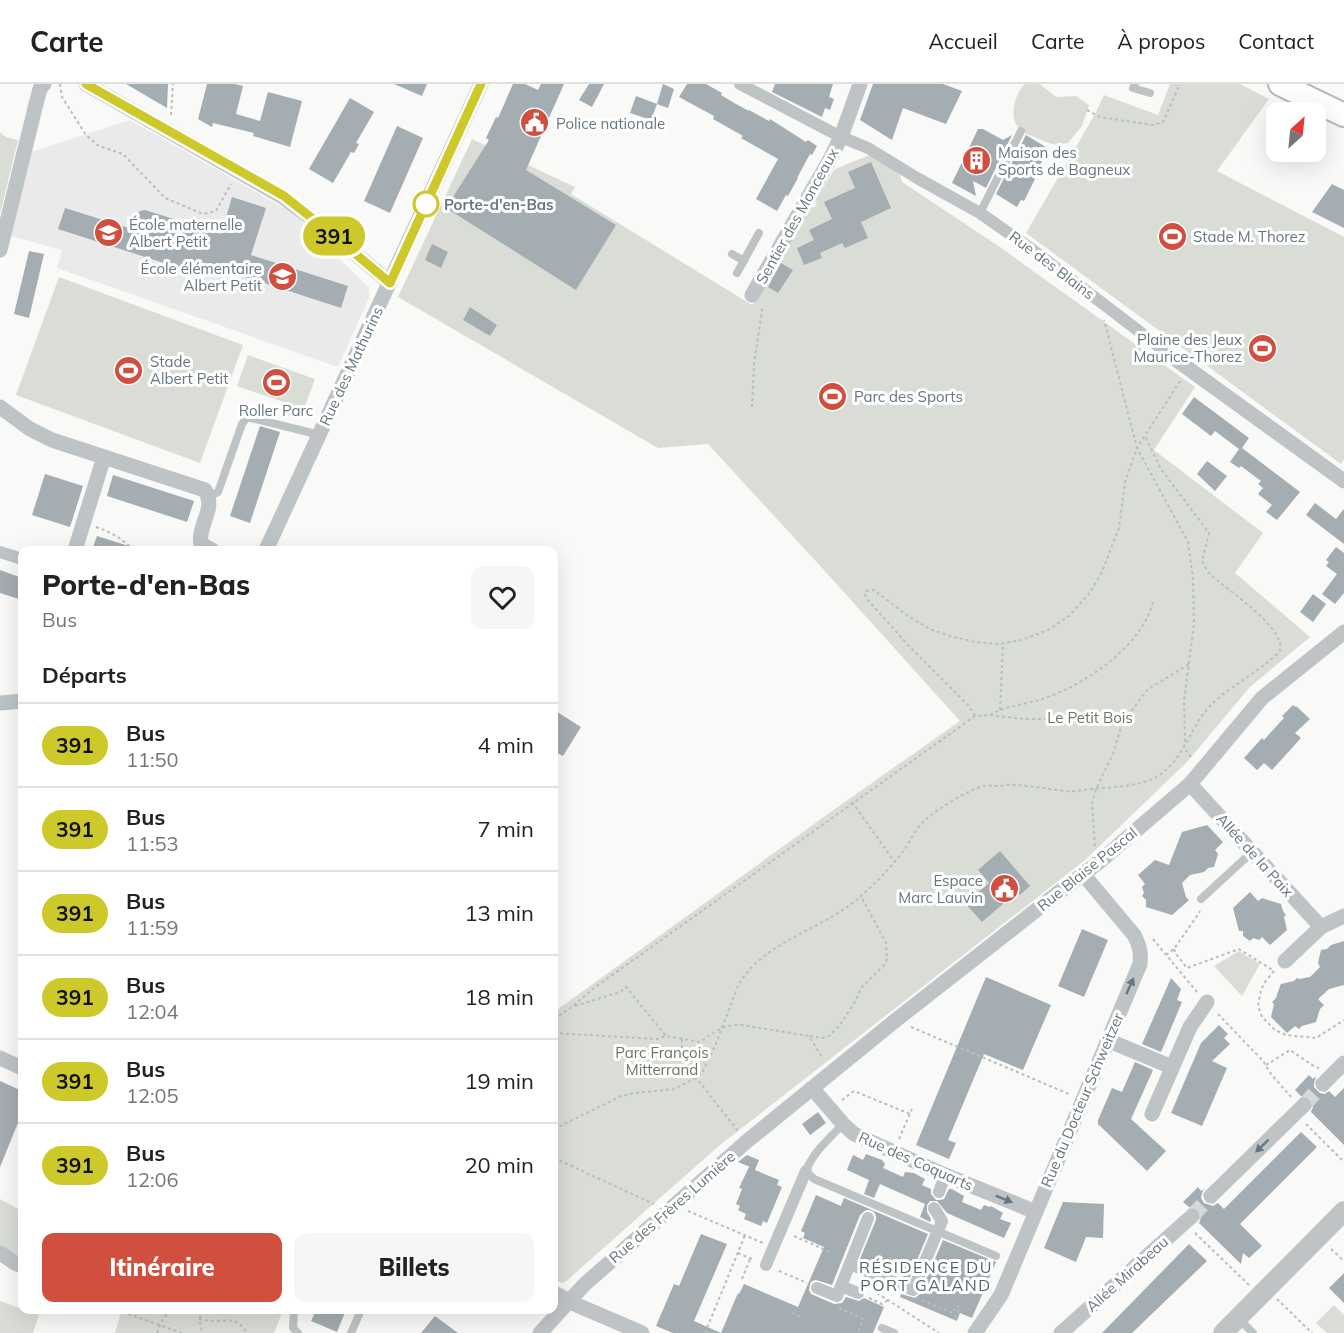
<!DOCTYPE html>
<html lang="fr">
<meta charset="utf-8">
<style>
body{margin:0;font-family:Mulish,sans-serif;background:#f6f6f6;color:#222;height:100vh;display:flex;flex-direction:column;font-size:22px;white-space:nowrap}
*{box-sizing:border-box;margin:0}
p{font-size:20px;color:#767676}
.icon{flex:none;width:33px;height:33px;fill:none;stroke:currentColor;stroke-width:2;stroke-linecap:round;stroke-linejoin:round}
.map{position:relative;flex:1;overflow:hidden}
.details{position:absolute;left:18px;top:462px;width:540px;height:768px;display:flex;flex-direction:column;background:#fff;border-radius:12px;box-shadow:0 6px 24px #0002}
.details>*{flex:none}
.badge{padding:0 12px;border-radius:20px;font-size:21px;line-height:39px}
.needle{width:39px;rotate:27deg}
.controls{position:absolute;left:1266px;top:18px;display:grid;gap:12px}
.controls a{display:grid;place-items:center;width:60px;height:60px;border-radius:12px;background:#fff;box-shadow:0 6px 24px #0002;font-size:30px}
.map>.badge{position:absolute;translate:-50% -50%;box-shadow:0 0 0 3px #fff}
h2{padding:0 24px;font-size:22px;line-height:54px}
.round{display:grid;place-items:center;flex:none;width:63px;height:63px;border-radius:12px;background:#f6f6f6}
.head{display:flex;align-items:center;justify-content:space-between;height:102px;padding:0 24px}
h1{font-size:28px;font-weight:800;line-height:45px}
.primary-button{display:flex;gap:12px;margin-top:auto;padding:12px 24px}
.primary-button a{flex:1;height:69px;border-radius:12px;background:#d14f3f;color:#fff;font-size:24px;font-weight:800;line-height:69px;text-align:center}
.primary-button a+a{background:#f6f6f6;color:#222}
ul{padding:0;list-style:none}
li{display:flex;align-items:center;gap:18px;height:84px;padding:0 24px;border-top:2px solid #e0e0e0}
li div{flex:1}
li b{display:block;font-size:22px}
li em{font-style:normal}
li .badge{min-width:66px;font-weight:700;text-align:center}
header{display:flex;align-items:center;gap:36px;box-sizing:border-box;height:84px;padding:0 30px;background:#fff;border-bottom:2px solid #e0e0e0}
header strong{font-size:28px}
nav{display:flex;gap:33px;margin-inline-start:auto;font-size:21px}
.map>svg:first-child{display:block}
</style>
<header>
<strong>Carte</strong>
<nav><a>Accueil</a><a>Carte</a><a>À propos</a><a>Contact</a></nav>
</header>
<div class="map">
<svg width="1344" height="1249" viewBox="0 0 1344 1249">
<rect width="100%" height="100%" fill="#f9f9f7"/>
<!-- built -->
<path fill="#eaeaea" d="M130,36L293,129L369,204V214L338,283L57,184L62,166L11,152L31,68Z"/>
<!-- green -->
<path fill="#daddd6" d="M1025,0H1040L1056,13L1076,12L1089,21L1082,42L1068,59C1063,60 1058,61 1053,60C1050,60 1024,49 1022,47C1007,37 1014,10 1025,0Z
M1170,0H1240L1269,15L1217,87L1344,153V375L1341,380L1026,149L1095,30L1104,11L1158,31Z
M0,48L6,53L18,56L0,130Z
M472,55L575,103L571,110L752,221L810,124L817,122L815,116L835,85L872,70L898,85L902,98L997,161L1195,303L1154,366L1263,449L1235,489L1310,553L1250,603L1187,678L1085,776L720,1061L565,1198L562,1199L554,1196V928L832,727L960,637L833,496L708,360L658,364L398,213Z
M59,193L243,261L200,379L16,311Z
M248,271L315,295L304,325L237,302Z
M1239,867L1260,880L1242,912L1214,882Z
M0,1115L22,1127V1175L0,1162Z
M0,1217L39,1231L33,1249H0Z
M1334,1221L1344,1231V1249H1327L1316,1239Z
M120,1226H283L274,1249H115L120,1232Z"/>
<!-- building -->
<path fill="#a4adb1" d="M126,0H168L167,24L155,17Z
M207,0H235L243,2L236,30L260,37L268,8L302,17L290,63L253,52L254,49L213,39L212,43L198,35Z
M394,0H427L422,12Z
M513,0H525L538,6L541,0H564L526,86L616,141L576,206L446,124L489,56L486,54L496,33L498,34Z
M589,0H604L592,23L579,16Z
M663,0L674,5L668,24L657,20Z
M687,0H706L722,9L721,11L736,20L749,27V26L769,37L770,35L806,58L808,56L817,62L812,71L810,70L797,94H798L788,112L786,111L777,127L756,115L778,75L741,54L743,52L713,35L714,32L679,13Z
M775,0H833L829,13L834,15L830,26L825,24L822,33L772,8Z
M873,0H943L962,7L946,40L903,24L892,56L860,36Z
M636,12L657,20L651,36L630,29Z
M350,14L374,28L356,59L359,60L354,69L351,68L333,99L309,85Z
M397,42L423,54L390,129L364,117Z
M978,45H983L1003,56L1012,51L986,104L973,97L976,112L952,99Z
M1026,51L1049,65L1033,93L1035,95L1024,117L1021,116L1017,123L996,110Z
M871,78L891,124L861,138L868,154L845,164L842,159L820,169L822,174L804,181L797,164L814,156L809,146L832,135L824,118L855,104L848,88Z
M1332,100L1344,106V144L1312,128Z
M232,113L266,124L251,171L348,202L341,224L199,178L195,189L58,145L65,124L135,146L136,131L140,127L145,126L221,150Z
M432,160L448,168L441,184L425,176Z
M29,167L44,170L29,234L14,230Z
M781,179L793,186L778,209L768,203Z
M470,223L497,241L490,252L463,236Z
M1194,313L1249,354L1242,364L1300,408L1277,436L1266,428L1272,421L1258,410L1263,404L1258,400L1261,397L1241,382L1239,384L1230,378L1239,365L1215,347L1211,352L1182,330Z
M260,342L280,348L250,439L230,432Z
M1207,377L1227,392L1215,407L1197,390Z
M45,390L83,402L70,443L32,431Z
M113,391L194,417L187,438L107,412Z
M1315,419L1336,435L1344,425V460L1306,431Z
M97,452L135,464V466H92Z
M1336,463L1344,469V509L1335,520L1322,510L1337,490L1326,482L1329,478L1326,476Z
M0,486L22,494V516L0,509Z
M1313,510L1326,520L1313,538L1300,528Z
M1293,621L1295,623L1296,622L1310,635L1295,649L1301,654L1272,686L1264,679L1257,686L1244,674L1262,654L1264,656L1282,636L1284,634L1282,632Z
M554,626L581,643L563,672L554,667Z
M1207,741L1223,758L1215,766L1218,770L1214,783L1208,784L1204,788L1190,791L1182,799L1186,813L1189,816L1172,831L1146,823V816L1142,812L1144,809L1142,803L1145,800L1138,791L1155,776L1169,781L1182,748Z
M1000,767L1030,802L1020,811L1017,808L982,838L965,819L989,799L978,786Z
M1250,808L1258,817L1262,814L1281,820L1283,827L1286,831L1284,833L1287,846L1270,861L1262,853L1259,856L1253,854L1250,857L1243,852V847H1239L1233,824Z
M1082,845L1108,856L1084,913L1058,902Z
M1344,857V901L1329,905L1318,915L1324,921L1320,925L1316,938L1302,942L1299,945L1295,942L1287,949L1271,933L1274,920L1272,918L1276,914L1280,902L1281,900L1294,897L1297,894L1299,895L1310,893L1320,883L1318,879L1321,866L1327,865L1331,861Z
M986,893L1051,921L1023,986L984,970L948,1056L956,1059L949,1075L916,1061Z
M1171,894L1181,905L1177,916L1182,918L1161,968L1142,960Z
M1219,941L1228,950L1224,954L1230,960L1212,977L1227,984L1202,1042L1171,1029L1201,959Z
M1135,978L1153,986L1131,1035L1166,1067L1147,1087L1098,1040V1036L1112,1004L1122,1008Z
M1309,991L1313,995L1315,993L1316,994L1314,998V1003L1320,1009L1325,1010L1329,1007L1335,1013L1344,1004V1061L1311,1028L1313,1023L1311,1015L1306,1012H1301L1295,1006Z
M0,997L22,1007V1029L0,1083Z
M818,1028L826,1039L810,1051L802,1040Z
M1301,1048L1317,1063L1240,1140L1262,1162L1249,1174L1243,1169L1241,1180L1199,1139L1202,1131L1199,1125L1194,1123H1189L1183,1118L1198,1103L1201,1107L1204,1105L1202,1109L1201,1114L1204,1119L1213,1122L1218,1119L1224,1125Z
M866,1070L882,1076L885,1080L883,1084L903,1093L905,1088L914,1089L925,1095L922,1101L931,1105V1110L936,1116H940L944,1115L949,1105H952L964,1112L962,1118L981,1126L984,1121L990,1123L991,1122L1003,1129L1000,1135L1011,1139L1004,1154L947,1129L937,1117H930L927,1121V1128L931,1135L930,1138L920,1133L925,1120L880,1100L874,1114L864,1110L869,1096L847,1086L853,1071L863,1076Z
M747,1071L759,1076L755,1086L779,1096L777,1101L782,1103L767,1139L763,1137L761,1142L744,1135L746,1130L738,1126L740,1122L736,1120L742,1105L739,1104L749,1083H750L738,1078Z
M816,1111L841,1122L844,1114L928,1150L909,1195L860,1175L876,1136V1132L874,1128L870,1126H866L860,1131L832,1201L816,1196L812,1197L810,1200L809,1206L811,1210L834,1220L842,1219L846,1213L859,1217L864,1214L884,1223L873,1249H721L738,1209L739,1210L744,1200L798,1223L824,1163L803,1154L805,1149L801,1147Z
M1063,1118L1104,1120L1103,1154L1086,1153L1076,1178L1044,1164Z
M701,1150L727,1160L694,1237L721,1249H673L656,1242L674,1200L679,1202Z
M943,1156L996,1178L972,1234L960,1229L957,1237L900,1213L901,1210L915,1214L920,1210Z
M1189,1160L1207,1177L1132,1249H1102Z
M1344,1189V1219L1329,1204Z
M316,1226H346L337,1248L311,1237Z
M435,1232L458,1249H421Z"/>
<g fill="none" stroke-linecap="round" stroke-linejoin="round">
<!-- minor-tunnel -->
<path stroke="#d4d8d9" stroke-width="15" stroke-dasharray="15 8" stroke-linecap="butt" d="M1304,1021L1323,1000
M1192,1132L1211,1112"/>
<defs>
<path id="secondary" d="M1280,0L1344,31"/>
</defs>
<!-- secondary casing -->
<use href="#secondary" stroke="#b3b9bc" stroke-width="26"/>
<!-- path -->
<path stroke="#b9bdbe" stroke-width="2" stroke-dasharray="3 3" stroke-linecap="butt" d="M60,0L62,13L86,51L99,62L123,70L165,114L203,130L216,127L231,100
M1087,26L1100,33L1153,41L1163,38L1180,0
M171,31L173,0
M1180,297L1137,364L1188,458L1193,495L1194,540L1184,617L1185,652L1184,664L1191,673L1194,674
M752,323L754,281L762,226L760,224
M96,443C111,448 123,455 133,466
M1000,626L1003,560
M990,631C1005,622 1022,621 1039,616C1082,603 1141,564 1153,518
M975,632L969,622L908,561L866,514L865,510L866,507L874,506L908,532L930,545L950,552L975,558L999,560L1022,556L1048,546L1069,532L1088,511L1101,490L1119,444L1125,398L1137,364L1104,236
M852,718L894,777
M1095,762L1092,720L1096,705L1113,670L1122,640L1147,606L1189,580
M1153,855L1197,908
M1174,865L1176,870L1187,884L1239,865L1274,887
M1166,871L1174,865L1199,829L1200,827
M1274,887L1265,898L1261,906L1258,922L1262,933L1275,946L1286,951L1316,954L1344,936
M575,922L620,908L626,903L666,952
M1218,930L1263,977L1271,990L1291,1013
M554,935L572,923L594,904L975,632L990,631L1024,635H1081L1122,640
M911,943L1069,1010
M554,949L657,955L666,952L700,958C715,948 723,940 742,941L809,952L823,975
M810,952L823,954L829,952L840,941L856,916L861,904L884,881L887,875L886,859L861,812
M682,955V976L738,1047
M1266,981L1290,966L1315,983L1319,984
M842,1016L854,1007L910,1030
M1306,1040L1344,1078
M554,1045L621,1012L635,1009L674,1005L696,994L702,989L715,962L738,902C762,857 824,846 861,812C876,799 892,782 904,766C911,756 916,744 925,736C936,726 969,705 984,702C988,701 993,702 997,702C1003,702 1009,700 1015,701C1032,702 1048,705 1065,707C1074,708 1083,706 1092,705C1112,703 1131,703 1150,696C1182,683 1188,646 1209,623C1230,601 1259,589 1280,567C1286,543 1225,505 1209,489C1206,485 1204,481 1202,477L1209,449L1161,385L1145,352
M899,1055L912,1025
M554,1074L654,1120
M688,1127L763,1159
M1195,1149L1249,1201
M794,1152L832,1169
M1331,1165L1344,1177
M738,1169L754,1176
M779,1187L807,1199
M742,1195L750,1175
M877,1209L939,1249
M869,1214L882,1220L888,1216
M1277,1215L1312,1249
M922,1216L953,1229L956,1222L960,1223L954,1236
M839,1224L863,1235L858,1249
M117,1226L182,1249
M202,1226C199,1235 199,1240 203,1249
M792,1229L804,1234
M199,1235C204,1236 209,1237 214,1237C231,1237 236,1233 247,1249
M157,1249L160,1241L169,1226
M705,1249L745,1151"/>
<!-- service -->
<path stroke="#bec3c6" stroke-width="8" d="M1135,0L1133,4L1150,9
M980,129L1021,47
M732,170L744,177
M737,189L759,149
M209,413L218,408L242,340L247,333L320,351
M1201,815L1252,768
M843,1040C829,1055 813,1068 806,1087L814,1095L996,1172
M294,1226L293,1244L298,1249
M1239,1235L1253,1249
M882,1244L894,1249
M351,1249L361,1226"/>
<!-- pedestrian -->
<path stroke="#bec3c6" stroke-width="12" d="M740,0L841,53L868,64L917,94L980,129L1030,164L1178,277
M0,468L22,475
M939,1108L945,1091
M850,1180L913,1206L942,1137L934,1124
M766,1181L806,1087
M817,1204L837,1212L841,1202
M858,1209L841,1202L868,1134"/>
<!-- minor -->
<path stroke="#bec3c6" stroke-width="15" d="M86,0L283,113L332,150L390,199
M0,166L37,16L40,5L44,0
M752,211L829,77L841,53L860,0
M1178,277L1344,397
M0,323L30,345L52,356L205,406C217,425 197,441 201,460L212,466
M75,466L104,373
M266,466L481,0
M0,619L22,617
M1190,700L1321,843L1285,877
M1321,843L1344,832
M1107,956L1172,983
M0,974L22,984
M1323,1000L1344,979
M812,1004L843,1040L854,1050L945,1091L1036,1128
M1152,1030L1190,943L1207,918
M1211,1112L1304,1021
M0,1169L15,1179L22,1182
M554,1209L579,1222L642,1249
M540,1249L584,1201L746,1058L896,936L1058,809L1098,779L1190,700L1262,614L1344,548
M975,1249L1001,1211L1140,880C1141,869 1140,862 1134,851L1083,790
M1061,1249L1192,1132"/>
<!-- tertiary -->
<path stroke="#bec3c6" stroke-width="20" d="M1223,1249L1344,1127"/>
<!-- secondary -->
<use href="#secondary" stroke="#fff" stroke-width="22"/>
</g>
<!-- one-way arrows -->
<defs><path id="oneway-solid" d="M-6-.8H1V-3.2L6.5 0L1 3.2V.8H-6Z" transform="scale(1.5)"/></defs>
<g fill="#66777e">
<use href="#oneway-solid" transform="translate(1130 902) rotate(-66)"/>
<use href="#oneway-solid" transform="translate(1262 1062) rotate(136)"/>
<use href="#oneway-solid" transform="translate(1004 1115) rotate(22)"/>
</g>
<g fill="none" stroke-linecap="round" stroke-linejoin="round">
<defs>
<path id="line" d="M86,0L284,112L332,150L390,199L481,0"/>
</defs>
<!-- line casing -->
<use href="#line" stroke="#fff" stroke-width="14"/>
<!-- line -->
<use href="#line" stroke="#cec92b" stroke-width="9"/>
</g>
<!-- icons -->
<defs>
<symbol id="civic-disc" viewBox="-11 -11 22 22"><circle r="9.5" fill="#d14f3f" stroke="#fff"/><path d="M-.6-6.5H3V-4.5H.6V-3L4-1V1h2V6H-6V1h2V-1L-.6-3ZM-1.2 2.5V6h2.4V2.5Z" fill="#fff"/></symbol>
<symbol id="building-disc" viewBox="-11 -11 22 22"><circle r="9.5" fill="#d14f3f" stroke="#fff"/><path d="M-4-6H4V6H1V3H-1V6H-4ZM-2.5-4.3h1.7v1.8h-1.7ZM.8-4.3h1.7v1.8H.8ZM-2.5-1h1.7V.8h-1.7ZM.8-1h1.7V.8H.8Z" fill="#fff"/></symbol>
<symbol id="school-disc" viewBox="-11 -11 22 22"><circle r="9.5" fill="#d14f3f" stroke="#fff"/><path d="M0-5L7-2L0 1L-7-2ZM-4 1L0 2.5L4 1V4Q0 6-4 4Z" fill="#fff"/></symbol>
<symbol id="stadium-disc" viewBox="-11 -11 22 22"><circle r="9.5" fill="#d14f3f" stroke="#fff"/><path d="M0-5a6.5 5 0 1 0 0 10a6.5 5 0 1 0 0-10ZM-3.5-1.8h7v3.6h-7Z" fill="#fff"/></symbol>
</defs>
<g fill-rule="evenodd">
<use href="#civic-disc" x="518" y="22" width="33" height="33"/>
<use href="#building-disc" x="960" y="60" width="33" height="33"/>
<use href="#school-disc" x="92" y="132" width="33" height="33"/>
<use href="#stadium-disc" x="1156" y="136" width="33" height="33"/>
<use href="#school-disc" x="266" y="176" width="33" height="33"/>
<use href="#stadium-disc" x="1246" y="248" width="33" height="33"/>
<use href="#stadium-disc" x="112" y="270" width="33" height="33"/>
<use href="#stadium-disc" x="260" y="282" width="33" height="33"/>
<use href="#stadium-disc" x="816" y="296" width="33" height="33"/>
<use href="#civic-disc" x="988" y="788" width="33" height="33"/>
</g>
<!-- markers -->
<circle fill="#fff" stroke="#cec92b" stroke-width="3" cx="426" cy="120" r="12"/>
<g text-anchor="middle" dominant-baseline="central" stroke-width="6" stroke-linejoin="round" paint-order="stroke">
<!-- poi labels -->
<g font-size="15" fill="#66777e" stroke="#fff" text-anchor="start">
<text x="556" y="39">Police nationale</text>
<text x="998" y="68">Maison des<tspan x="998" dy="17">Sports de Bagneux</tspan></text>
<text x="129" y="140">École maternelle<tspan x="129" dy="17">Albert Petit</tspan></text>
<text x="1193" y="152">Stade M. Thorez</text>
<text x="262" y="184" text-anchor="end">École élémentaire<tspan x="262" dy="17">Albert Petit</tspan></text>
<text x="1242" y="255" text-anchor="end">Plaine des Jeux<tspan x="1242" dy="17">Maurice-Thorez</tspan></text>
<text x="150" y="277">Stade<tspan x="150" dy="17">Albert Petit</tspan></text>
<text x="854" y="312">Parc des Sports</text>
<text x="276" y="326" text-anchor="middle">Roller Parc</text>
<text x="983" y="796" text-anchor="end">Espace<tspan x="983" dy="17">Marc Lauvin</tspan></text>
</g>
<!-- stop labels -->
<g font-size="15" font-weight="bold" fill="#66777e" stroke="#fff" text-anchor="start">
<text x="444" y="120">Porte-d'en-Bas</text>
</g>
<!-- street labels -->
<g font-size="15" fill="#66777e" stroke="#fff">
<text transform="translate(797 132) rotate(-61)">Sentier des Monceaux</text>
<text transform="translate(1052 181) rotate(37)">Rue des Blains</text>
<text transform="translate(351 282) rotate(-65)">Rue des Mathurins</text>
<text transform="translate(1255 771) rotate(48)">Allée de la Paix</text>
<text transform="translate(1087 785) rotate(-39)">Rue Blaise Pascal</text>
<text transform="translate(1082 1016) rotate(-67)">Rue du Docteur Schweitzer</text>
<text transform="translate(916 1077) rotate(24)">Rue des Coquarts</text>
<text transform="translate(672 1123) rotate(-41)">Rue des Frères Lumière</text>
<text transform="translate(1127 1190) rotate(-42)">Allée Mirabeau</text>
</g>
<!-- park labels -->
<g font-size="15" fill="#6a7765" stroke="#fff">
<text x="1090" y="633">Le Petit Bois</text>
<text x="662" y="968">Parc François<tspan x="662" dy="17">Mitterrand</tspan></text>
</g>
<!-- neighbourhood labels -->
<g font-size="16" letter-spacing="1.5" fill="#58656a" stroke="#fff">
<text x="926" y="1183">RÉSIDENCE DU<tspan x="926" dy="18">PORT GALAND</tspan></text>
</g>
</g>
</svg>
<div class="controls">
<a><svg class="needle" viewBox="-14 -14 28 28"><path d="M0-13l5 13h-10z" fill="#e53935"/><path d="M0 13l5-13h-10z" fill="#767676"/></svg></a>
</div>
<b class="badge" style="left:334px;top:152px;background:#cec92b;color:#111">391</b>
<section class="details">
<div class="head"><div><h1>Porte-d'en-Bas</h1><p>Bus</p></div><a class="round"><svg class="icon" aria-label="heart" viewBox="0 0 24 24"><path d="M12 20l-8-8c-3-5 5-10 8-4 3-6 11-1 8 4z"/></svg></a></div>
<h2>Départs</h2>
<ul>
<li><span class="badge" style="background:#cec92b;color:#111">391</span><div><b>Bus</b><p>11:50</p></div><em>4 min</em></li>
<li><span class="badge" style="background:#cec92b;color:#111">391</span><div><b>Bus</b><p>11:53</p></div><em>7 min</em></li>
<li><span class="badge" style="background:#cec92b;color:#111">391</span><div><b>Bus</b><p>11:59</p></div><em>13 min</em></li>
<li><span class="badge" style="background:#cec92b;color:#111">391</span><div><b>Bus</b><p>12:04</p></div><em>18 min</em></li>
<li><span class="badge" style="background:#cec92b;color:#111">391</span><div><b>Bus</b><p>12:05</p></div><em>19 min</em></li>
<li><span class="badge" style="background:#cec92b;color:#111">391</span><div><b>Bus</b><p>12:06</p></div><em>20 min</em></li>
</ul>
<div class="primary-button"><a>Itinéraire</a><a>Billets</a></div>
</section>
</div>
